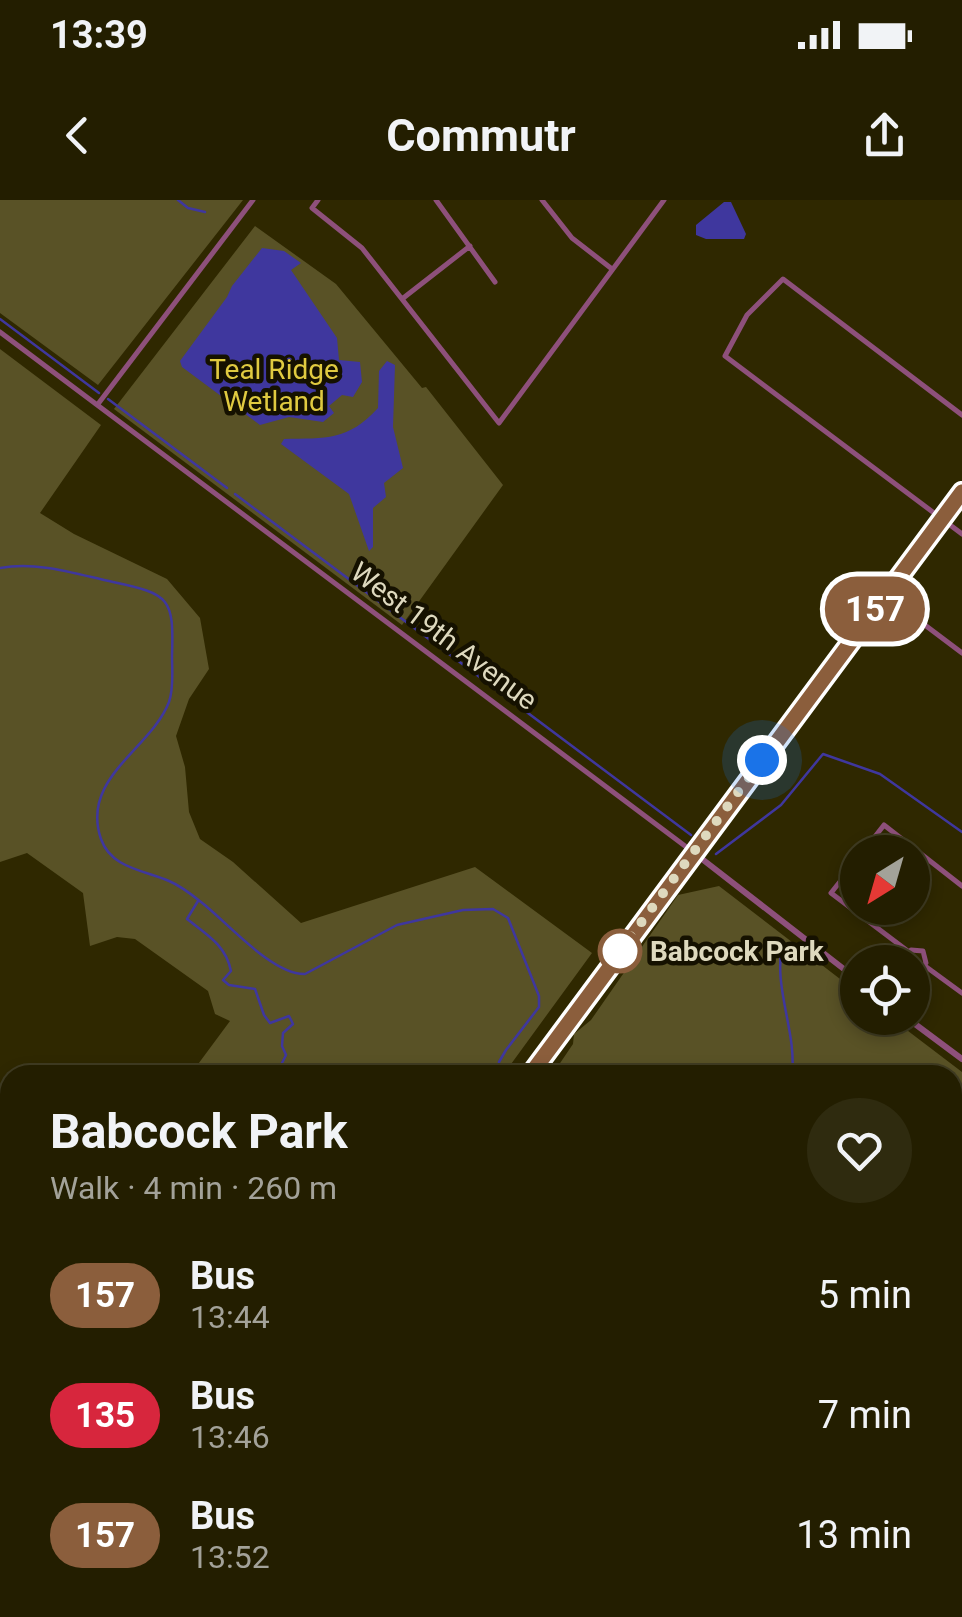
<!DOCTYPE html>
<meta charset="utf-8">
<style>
body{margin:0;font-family:Roboto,sans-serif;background:#2f2b0f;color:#f1f3f6;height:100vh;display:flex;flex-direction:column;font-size:38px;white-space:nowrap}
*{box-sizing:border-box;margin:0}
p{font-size:32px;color:#a3a299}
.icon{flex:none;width:55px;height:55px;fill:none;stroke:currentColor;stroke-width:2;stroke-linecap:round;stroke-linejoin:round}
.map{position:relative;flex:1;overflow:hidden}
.side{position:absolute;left:0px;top:865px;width:962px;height:552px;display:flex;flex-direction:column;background:#231e00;border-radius:30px 30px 0 0;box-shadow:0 5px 15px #0003,0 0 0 2px #403c22}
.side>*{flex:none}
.badge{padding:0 20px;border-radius:32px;font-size:35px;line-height:65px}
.needle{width:65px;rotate:217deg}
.fabs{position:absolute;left:840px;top:635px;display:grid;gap:20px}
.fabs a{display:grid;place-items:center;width:90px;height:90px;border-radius:50%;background:#231e00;box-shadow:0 5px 15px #0003,0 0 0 2px #403c22;font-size:50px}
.you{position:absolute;width:50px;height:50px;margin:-25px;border:8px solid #fff;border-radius:50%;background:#1a73e8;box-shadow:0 0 0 15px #1a73e833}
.map>.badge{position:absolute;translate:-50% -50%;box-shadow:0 0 0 5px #fff}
.round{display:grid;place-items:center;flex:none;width:105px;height:105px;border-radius:52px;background:#2f2b0f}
.headline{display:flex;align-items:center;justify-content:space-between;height:170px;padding:0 50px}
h1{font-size:48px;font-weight:700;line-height:75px}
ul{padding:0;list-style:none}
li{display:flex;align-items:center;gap:30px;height:120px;padding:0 50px}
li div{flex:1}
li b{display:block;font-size:38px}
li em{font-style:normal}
li .badge{min-width:110px;font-weight:700;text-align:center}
.status{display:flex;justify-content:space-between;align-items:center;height:70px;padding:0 50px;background:#231e00;direction:ltr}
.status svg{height:28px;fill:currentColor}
header{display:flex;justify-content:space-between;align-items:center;height:130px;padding:0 50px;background:#231e00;font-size:45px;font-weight:700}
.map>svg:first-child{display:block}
</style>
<div class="status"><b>13:39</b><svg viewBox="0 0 49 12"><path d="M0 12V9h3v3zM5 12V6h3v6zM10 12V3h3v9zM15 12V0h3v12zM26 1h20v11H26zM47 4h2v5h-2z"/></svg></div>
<header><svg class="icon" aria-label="back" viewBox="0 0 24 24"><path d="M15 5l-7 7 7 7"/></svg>Commutr<svg class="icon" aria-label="share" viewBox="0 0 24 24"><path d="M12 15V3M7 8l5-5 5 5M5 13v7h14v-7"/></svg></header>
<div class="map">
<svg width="962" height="1417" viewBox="0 0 962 1417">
<rect width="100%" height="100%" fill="#2f2800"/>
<!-- green -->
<path fill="#595226" d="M0,0H243L98,185L0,113Z
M255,26L336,84L422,188L426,187L503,285L402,425L114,209Z
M0,149L101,225L40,313L74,334L167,379L200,418L209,469L189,499L176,536L185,567L189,612L200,639L233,662L301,723L475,667L592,753L503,875H369L349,869L335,875H190L230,821L215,814L208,791L135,739L117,737L90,746L83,693L27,653L0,662Z
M719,686L857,792L858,818H891L962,872V907L953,925L952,875H552L573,844L574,834L591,820L678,695Z
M10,1102V1300L4,1295L0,1300V1116Z
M264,1408H467L461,1417H259Z
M470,1408H787L786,1417H464Z"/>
<!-- water -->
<path fill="#3f379e" d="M724,2H731L746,34L744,39H706L696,35V25Z
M262,48L284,51L301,63L291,70L337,138L339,160L360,162L362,182L353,197L342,195L329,206L334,213L323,222L289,217L260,225L182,167L180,161L227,97L232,86Z
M387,161L395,165L393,227L403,268L384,283L386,297L373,308V347L369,351L349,294L281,244L284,239C326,238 348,241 378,208L379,171Z"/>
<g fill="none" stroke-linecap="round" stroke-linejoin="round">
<!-- stream -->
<path stroke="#3f379e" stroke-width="2.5" d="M178,0L188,8L205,12
M0,119L99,193
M108,199L227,288
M235,294L691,635
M0,368C38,361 76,374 113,382C170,394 174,398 172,456C172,470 174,488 169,502C151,549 80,578 101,639C111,668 143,670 169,681C181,686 191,694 201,702C227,722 272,775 305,774L397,725L463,710L493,709L508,718L539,796V807L506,850L499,862V875
M716,654L781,605L823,554L880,574L962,632
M198,701L187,719C206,734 226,745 231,771L223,780L229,785L255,789L264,815L270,823L289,816L293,824L283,833L282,846L286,855L281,865L269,875
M783,742C772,787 797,830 792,875
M0,1151L10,1140
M663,1408L668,1417"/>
<!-- minor -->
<path stroke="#8e507b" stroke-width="5" d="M318,0L312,8L362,48L499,223L664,0
M436,0L495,82
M542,0L572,38L612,69
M402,99L470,46
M0,132L693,652
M98,204L253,0
M962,215L783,79L747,115L725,156L962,334
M885,395L962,453
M863,652L884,625L962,686
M858,659L831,693L909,752
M907,762L911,750L923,751L926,763L922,768H912
M925,766L962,793
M0,1108L10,1094
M952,1111L962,1101
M0,1307L5,1305L10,1309
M952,1308L962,1289
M952,1351L962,1358"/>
<!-- tertiary -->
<path stroke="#8e507b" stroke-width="6" d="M858,780L693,652L962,292
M907,818L962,859"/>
<!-- secondary -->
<path stroke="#c764aa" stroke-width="8" d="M530,875L693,652
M0,1056L10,1064
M128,1417L135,1408"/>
</g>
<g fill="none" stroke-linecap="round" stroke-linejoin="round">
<defs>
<path id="line" d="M530,875L962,292"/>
</defs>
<!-- line casing -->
<use href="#line" stroke="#fff" stroke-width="22"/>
<!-- line -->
<use href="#line" stroke="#8b5e3c" stroke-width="15"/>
<!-- walk -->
<path stroke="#ded9be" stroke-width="10" stroke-dasharray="0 18" d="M620,751L762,560"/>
</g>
<!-- markers -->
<circle fill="#fff" stroke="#8b5e3c" stroke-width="5" cx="620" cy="751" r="20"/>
<g text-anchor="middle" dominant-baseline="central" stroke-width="9" stroke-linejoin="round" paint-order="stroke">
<!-- park labels -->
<g font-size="28" fill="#e0ca40" stroke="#151100">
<text x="274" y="169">Teal Ridge<tspan x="274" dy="32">Wetland</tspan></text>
</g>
<!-- street labels -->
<g font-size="28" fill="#ded9be" stroke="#151100">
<text transform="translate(444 436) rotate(37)">West 19th Avenue</text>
</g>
<!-- stop labels -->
<g font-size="28" font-weight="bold" fill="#ded9be" stroke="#151100" text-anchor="start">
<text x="650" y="751">Babcock Park</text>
</g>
</g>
</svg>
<div class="fabs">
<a><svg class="needle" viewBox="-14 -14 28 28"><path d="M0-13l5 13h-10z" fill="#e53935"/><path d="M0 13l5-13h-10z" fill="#a3a299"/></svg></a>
<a><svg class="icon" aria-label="locate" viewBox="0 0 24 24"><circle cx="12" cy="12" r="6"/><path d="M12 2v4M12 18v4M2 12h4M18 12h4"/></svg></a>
</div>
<div class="you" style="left:762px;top:560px"></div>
<b class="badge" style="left:875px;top:409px;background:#8b5e3c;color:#fff">157</b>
<section class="side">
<div class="headline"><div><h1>Babcock Park</h1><p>Walk · 4 min · 260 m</p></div><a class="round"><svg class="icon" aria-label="heart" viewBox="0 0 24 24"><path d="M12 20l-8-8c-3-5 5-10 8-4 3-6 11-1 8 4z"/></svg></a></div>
<ul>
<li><span class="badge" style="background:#8b5e3c;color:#fff">157</span><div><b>Bus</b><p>13:44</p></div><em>5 min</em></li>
<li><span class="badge" style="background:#d7263d;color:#fff">135</span><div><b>Bus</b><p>13:46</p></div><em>7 min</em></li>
<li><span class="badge" style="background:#8b5e3c;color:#fff">157</span><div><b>Bus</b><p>13:52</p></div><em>13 min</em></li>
</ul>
</section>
</div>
